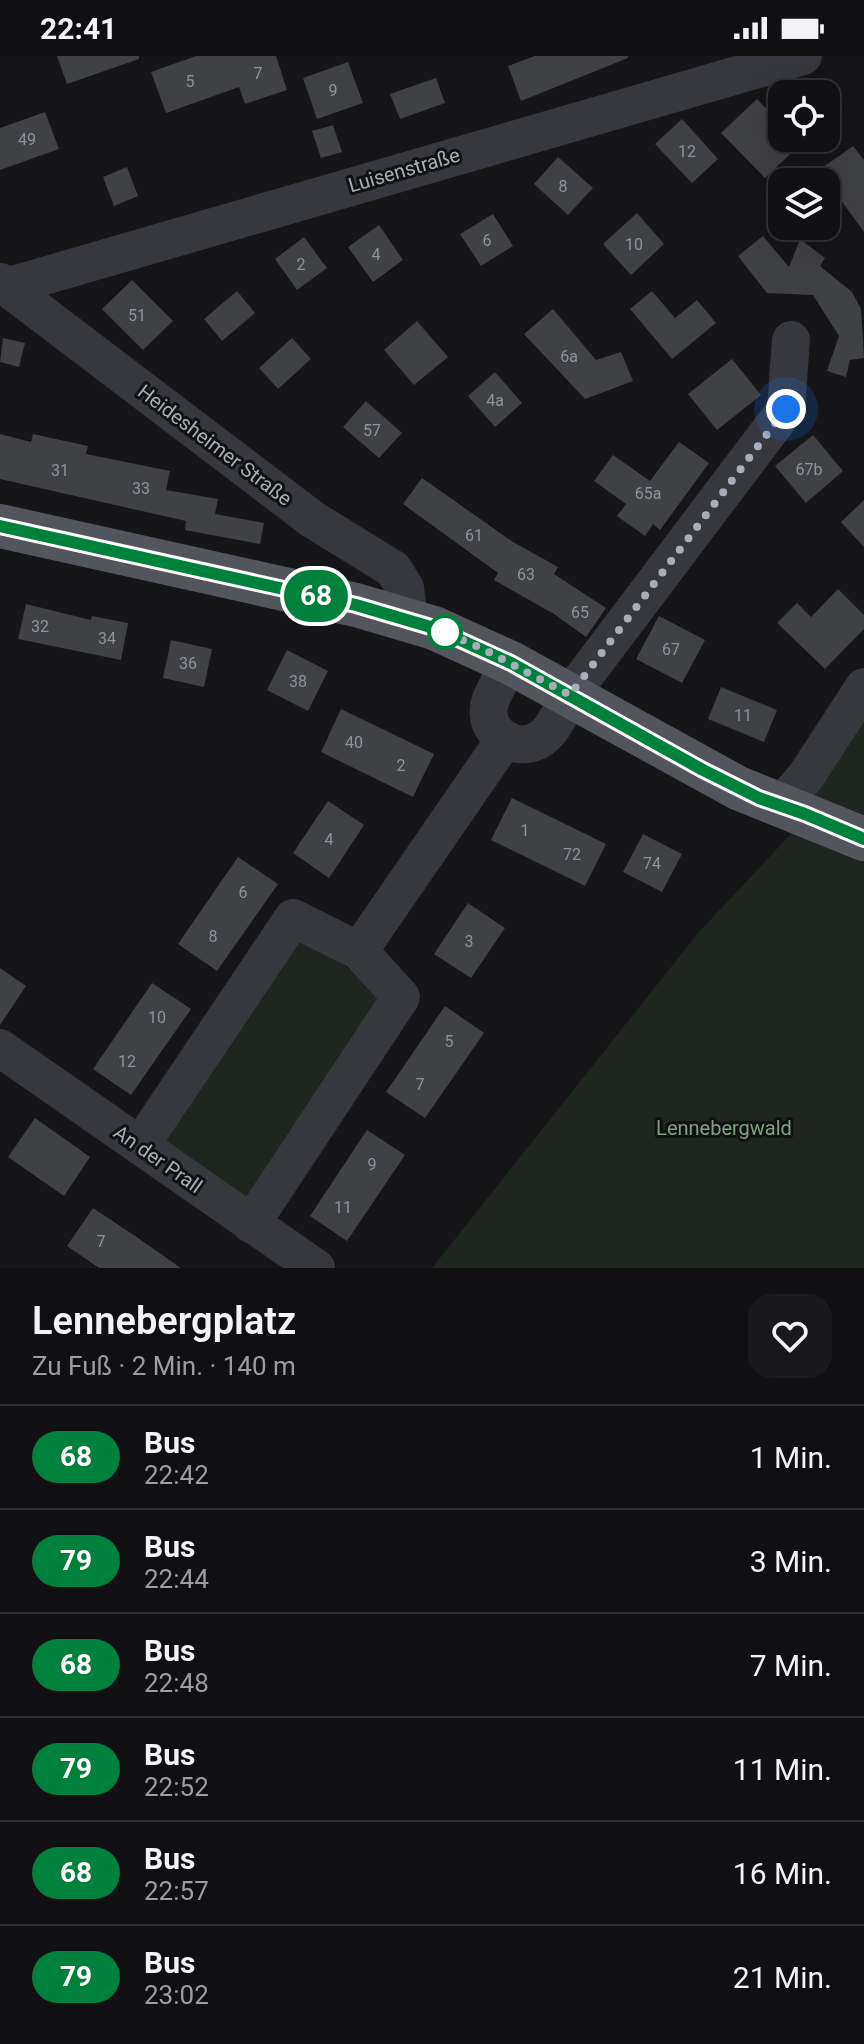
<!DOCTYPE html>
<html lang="de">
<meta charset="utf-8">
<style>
body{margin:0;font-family:Roboto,sans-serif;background:#19191b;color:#f1f3f6;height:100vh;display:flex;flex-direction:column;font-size:30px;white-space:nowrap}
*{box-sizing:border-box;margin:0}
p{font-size:26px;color:#9c9d9f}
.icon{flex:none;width:44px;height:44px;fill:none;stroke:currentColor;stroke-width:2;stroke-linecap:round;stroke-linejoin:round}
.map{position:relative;height:1212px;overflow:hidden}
.panel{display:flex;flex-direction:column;background:#101012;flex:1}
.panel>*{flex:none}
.badge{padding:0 16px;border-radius:26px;font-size:28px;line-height:52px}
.controls{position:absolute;left:768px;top:24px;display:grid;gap:16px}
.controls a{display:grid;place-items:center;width:72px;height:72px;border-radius:16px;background:#101012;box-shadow:0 8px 32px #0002,0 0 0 2px #303032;font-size:40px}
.you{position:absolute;width:40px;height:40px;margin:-20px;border:6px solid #fff;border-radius:50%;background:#1a73e8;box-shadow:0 0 0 12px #1a73e833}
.map>.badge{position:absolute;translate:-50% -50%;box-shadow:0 0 0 4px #fff}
.round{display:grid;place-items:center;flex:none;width:84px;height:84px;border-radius:24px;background:#19191b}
.summary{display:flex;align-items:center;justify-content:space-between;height:136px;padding:0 32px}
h1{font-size:38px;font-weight:600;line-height:60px}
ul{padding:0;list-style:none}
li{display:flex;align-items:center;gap:24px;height:104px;padding:0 32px;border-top:2px solid #303032}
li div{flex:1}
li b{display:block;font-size:30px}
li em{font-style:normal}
li .badge{min-width:88px;font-weight:700;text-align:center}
.status{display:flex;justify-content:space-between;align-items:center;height:56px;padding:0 40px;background:#101012;direction:ltr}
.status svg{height:22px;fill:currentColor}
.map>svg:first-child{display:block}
</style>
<div class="status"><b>22:41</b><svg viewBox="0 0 49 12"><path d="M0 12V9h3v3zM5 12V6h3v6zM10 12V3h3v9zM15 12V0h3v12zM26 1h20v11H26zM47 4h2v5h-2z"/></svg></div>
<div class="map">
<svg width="864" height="1212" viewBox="0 0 864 1212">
<rect width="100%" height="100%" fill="#161618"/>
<!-- green -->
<path fill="#1e261f" d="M864,660V1212H432L698,877L790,779Z
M307,884L313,886L385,940L252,1146L165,1090L164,1080L295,888Z"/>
<!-- building -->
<path fill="#404145" d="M57,0H139V3L67,28Z
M196,0H276L287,34L245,48L239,31L166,57L151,16Z
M535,0H628V2L521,45L508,10Z
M348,6L363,47L317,63L303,22Z
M436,22L445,47L400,63L390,38Z
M757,43L782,69V82H807L765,122L721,77Z
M45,56L59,93L0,114V72Z
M682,63L718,103L692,127L655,88Z
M333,69L342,96L321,102L312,75Z
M853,90L864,104V176L819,114Z
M558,101L593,132L568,159L534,128Z
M127,111L138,140L114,150L103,121Z
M637,157L664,188L631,219L603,188Z
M493,158L513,190L481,210L460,178Z
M379,169L403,204L373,226L348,191Z
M763,180L789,211L800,183L825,202L820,210L852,236L861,253L864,302L850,304L846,321L827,315L839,280L813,239L767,237L738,200Z
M304,181L327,212L297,234L275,203Z
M132,224L173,265L143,294L102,253Z
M237,235L255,257L222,285L204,263Z
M652,235L675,262L697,244L716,267L672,303L630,253Z
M553,253L596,304L621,296L633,325L585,343L524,278Z
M417,265L448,301L414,329L384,294Z
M3,282L25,287L19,311L0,306Z
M292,282L311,303L278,333L259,312Z
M732,303L761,339L717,374L688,338Z
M495,316L522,347L495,371L468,340Z
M366,345L402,377L379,402L343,371Z
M0,378L31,386L33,378L88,390L86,398L170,415L166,434L218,443L215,458L264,467L260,488L185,474L186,465L0,423Z
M813,379L843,415L806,447L775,410Z
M679,386L709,407L660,474L653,468L645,480L617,460L626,448L594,425L613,399L650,425Z
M422,422L513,486L558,511L554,518L606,552L586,581L554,558L494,524L498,517L403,448Z
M864,444V491L841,466Z
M838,533L864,559V573L825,613L777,567L797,547L811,561Z
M26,548L91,564L92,560L128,567L121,604L18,583Z
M659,560L705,584L682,627L636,603Z
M171,584L212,593L204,631L163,622Z
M287,594L328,615L308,655L267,634Z
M721,631L777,654L764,686L708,663Z
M341,653L434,698L413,741L321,696Z
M512,742L606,788L585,830L491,784Z
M328,745L364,769L329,822L293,797Z
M643,778L682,798L662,836L623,816Z
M238,801L278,828L217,915L178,888Z
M468,847L505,872L471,922L434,898Z
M0,912L26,930L0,969Z
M152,927L191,953L131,1039L93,1013Z
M445,950L484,977L425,1062L386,1036Z
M35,1062L90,1101L64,1140L8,1101Z
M367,1074L405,1099L347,1185L310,1160Z
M93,1152L135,1180L181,1212H99L67,1190Z"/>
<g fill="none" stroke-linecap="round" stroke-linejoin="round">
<!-- minor -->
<path stroke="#37383d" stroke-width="38" d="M0,226L312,463L393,513L405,532L407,547L404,562
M6,231L803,0
M511,607C504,619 494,633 490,646C481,677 517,700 542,682C555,672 562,653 570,639L786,353L791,284
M781,749L806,720L864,631
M359,895L505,683
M0,992L316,1212
M140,1090L293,862L359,895L401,941L251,1168"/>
<!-- major -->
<path stroke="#53555c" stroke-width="44" d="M0,470L356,549L434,572L511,607L738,732L864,783"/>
</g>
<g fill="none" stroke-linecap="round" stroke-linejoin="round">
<defs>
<path id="line" d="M0,470L356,549L434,572L511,607L703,714L759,742L805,758L864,783"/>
</defs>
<!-- line casing -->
<use href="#line" stroke="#fff" stroke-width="18"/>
<!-- line -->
<use href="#line" stroke="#00803d" stroke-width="12"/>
<!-- walk -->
<path stroke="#a8adb8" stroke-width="8" stroke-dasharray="0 14.4" d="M445,576L434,572L481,592L570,639L786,353"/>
</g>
<!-- markers -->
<circle fill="#fff" stroke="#00803d" stroke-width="4" cx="445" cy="576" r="16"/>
<g text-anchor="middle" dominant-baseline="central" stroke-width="6" stroke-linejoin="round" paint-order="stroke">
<!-- number labels -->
<g font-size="16" fill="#8e929b">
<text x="258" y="17">7</text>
<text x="190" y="25">5</text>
<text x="333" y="34">9</text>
<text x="27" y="83">49</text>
<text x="687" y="95">12</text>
<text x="563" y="130">8</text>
<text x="487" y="184">6</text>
<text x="634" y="188">10</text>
<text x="376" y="198">4</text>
<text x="301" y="208">2</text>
<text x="137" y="259">51</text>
<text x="569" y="300">6a</text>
<text x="495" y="344">4a</text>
<text x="372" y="374">57</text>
<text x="809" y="413">67b</text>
<text x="60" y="414">31</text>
<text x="141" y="432">33</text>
<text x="648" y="437">65a</text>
<text x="474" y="479">61</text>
<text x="526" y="518">63</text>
<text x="580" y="556">65</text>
<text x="40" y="570">32</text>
<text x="107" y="582">34</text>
<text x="671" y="593">67</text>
<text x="188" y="607">36</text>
<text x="298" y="625">38</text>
<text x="743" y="659">11</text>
<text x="354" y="686">40</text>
<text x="401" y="709">2</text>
<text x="525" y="774">1</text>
<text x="329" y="783">4</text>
<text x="572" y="798">72</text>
<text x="652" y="807">74</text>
<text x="243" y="836">6</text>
<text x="213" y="880">8</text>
<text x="469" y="885">3</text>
<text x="157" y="961">10</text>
<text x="449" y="985">5</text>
<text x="127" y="1005">12</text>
<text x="420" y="1028">7</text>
<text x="372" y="1108">9</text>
<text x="343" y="1151">11</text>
<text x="101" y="1185">7</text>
</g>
<!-- street labels -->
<g font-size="20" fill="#a8adb8" stroke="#111113">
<text transform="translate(404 114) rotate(-16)">Luisenstraße</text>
<text transform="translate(215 389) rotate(37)">Heidesheimer Straße</text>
<text transform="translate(158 1103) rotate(35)">An der Prall</text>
</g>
<!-- park labels -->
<g font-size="20" fill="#7fa381" stroke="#111113">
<text x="724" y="1072">Lennebergwald</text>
</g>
</g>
</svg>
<div class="controls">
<a><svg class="icon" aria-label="locate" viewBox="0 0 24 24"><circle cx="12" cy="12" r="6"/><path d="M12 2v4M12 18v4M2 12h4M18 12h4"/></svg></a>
<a><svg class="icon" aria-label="layers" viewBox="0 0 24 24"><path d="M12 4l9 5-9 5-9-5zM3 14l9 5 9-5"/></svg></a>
</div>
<div class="you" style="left:786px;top:353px"></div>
<b class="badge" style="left:316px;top:540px;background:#00803d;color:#fff">68</b>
</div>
<section class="panel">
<div class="summary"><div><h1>Lennebergplatz</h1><p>Zu Fuß · 2 Min. · 140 m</p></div><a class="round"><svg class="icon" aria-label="heart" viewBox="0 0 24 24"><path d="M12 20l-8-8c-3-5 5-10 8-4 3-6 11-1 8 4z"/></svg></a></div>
<ul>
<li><span class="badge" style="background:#00803d;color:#fff">68</span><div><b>Bus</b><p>22:42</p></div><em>1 Min.</em></li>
<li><span class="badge" style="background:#00803d;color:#fff">79</span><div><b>Bus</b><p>22:44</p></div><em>3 Min.</em></li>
<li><span class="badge" style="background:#00803d;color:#fff">68</span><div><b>Bus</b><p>22:48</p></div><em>7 Min.</em></li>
<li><span class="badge" style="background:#00803d;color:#fff">79</span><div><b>Bus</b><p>22:52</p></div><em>11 Min.</em></li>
<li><span class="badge" style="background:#00803d;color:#fff">68</span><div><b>Bus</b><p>22:57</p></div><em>16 Min.</em></li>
<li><span class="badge" style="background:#00803d;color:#fff">79</span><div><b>Bus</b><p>23:02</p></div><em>21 Min.</em></li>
</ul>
</section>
